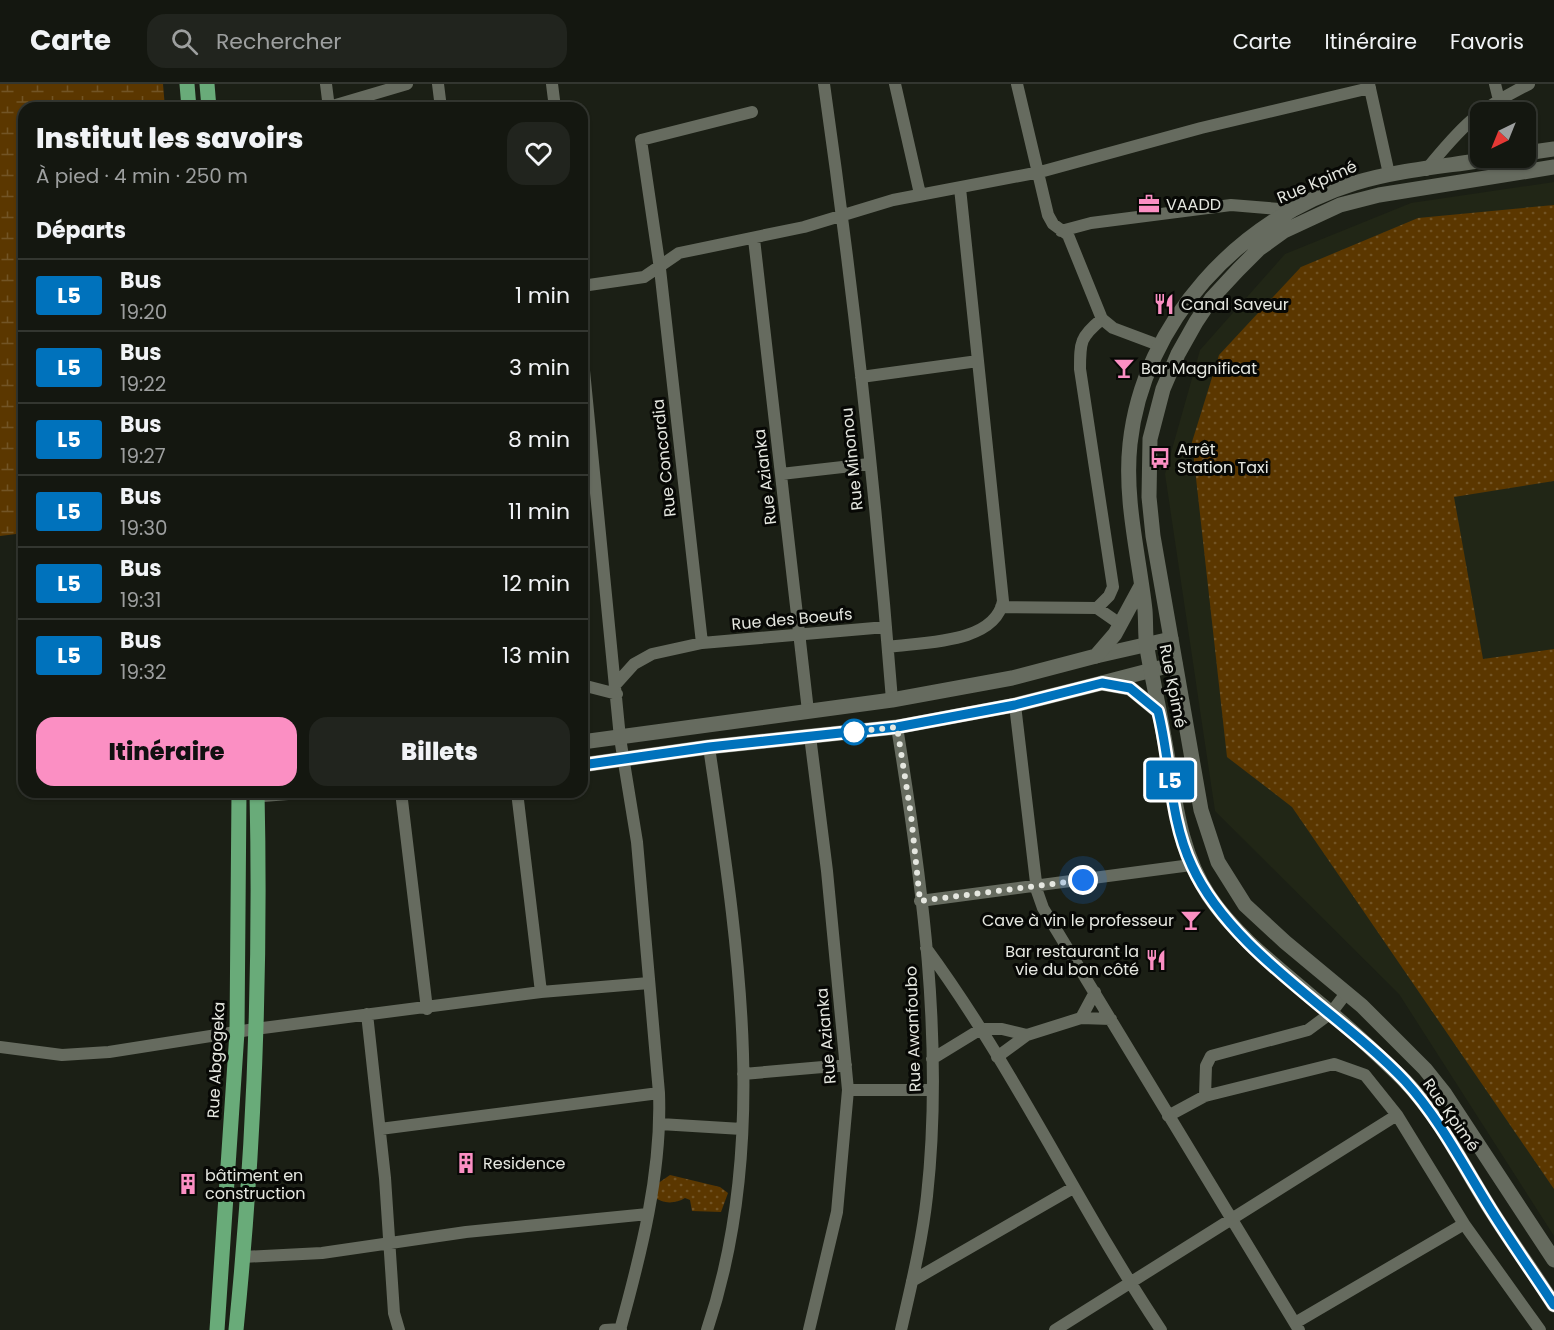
<!DOCTYPE html>
<html lang="fr">
<meta charset="utf-8">
<style>
body{margin:0;font-family:Poppins,sans-serif;background:#21241e;color:#f1f3f6;height:100vh;display:flex;flex-direction:column;font-size:22px;white-space:nowrap}
*{box-sizing:border-box;margin:0}
p{font-size:20px;color:#9d9f9f}
.icon{flex:none;width:33px;height:33px;fill:none;stroke:currentColor;stroke-width:2;stroke-linecap:round;stroke-linejoin:round}
.map{position:relative;flex:1;overflow:hidden}
.drawer{position:absolute;left:18px;top:18px;width:570px;height:696px;display:flex;flex-direction:column;background:#141710;border-radius:18px;box-shadow:0 2px 4px #0004,0 0 0 2px #333630}
.drawer>*{flex:none}
.badge{padding:0 12px;border-radius:4px;font-size:21px;line-height:39px}
.needle{width:39px;rotate:223deg}
.controls{position:absolute;left:1470px;top:18px;display:grid;gap:12px}
.controls a{display:grid;place-items:center;width:66px;height:66px;border-radius:12px;background:#141710;box-shadow:0 2px 4px #0004,0 0 0 2px #333630;font-size:30px}
.you{position:absolute;width:30px;height:30px;margin:-15px;border:4px solid #fff;border-radius:50%;background:#1a73e8;box-shadow:0 0 0 9px #1a73e833}
.map>.badge{position:absolute;translate:-50% -50%;box-shadow:0 0 0 3px #fff}
h2{padding:0 18px;font-size:22px;line-height:54px}
.round{display:grid;place-items:center;flex:none;width:63px;height:63px;border-radius:18px;background:#21241e}
.summary{display:flex;align-items:center;justify-content:space-between;height:102px;padding:0 18px}
h1{font-size:28px;font-weight:800;line-height:45px}
.button{display:flex;gap:12px;margin-top:auto;padding:12px 18px}
.button a{flex:1;height:69px;border-radius:18px;background:#fb8fc3;color:#111;font-size:24px;font-weight:800;line-height:69px;text-align:center}
.button a+a{background:#21241e;color:#f1f3f6}
ul{padding:0;list-style:none}
li{display:flex;align-items:center;gap:18px;height:72px;padding:0 18px;border-top:2px solid #333630}
li div{flex:1}
li b{display:block;font-size:22px}
li em{font-style:normal}
li .badge{min-width:66px;font-weight:700;text-align:center}
header{display:flex;align-items:center;gap:36px;box-sizing:border-box;height:84px;padding:0 30px;background:#141710;border-bottom:2px solid #333630}
header strong{font-size:28px}
nav{display:flex;gap:33px;margin-inline-start:auto;font-size:21px}
.search{width:420px;height:54px;background:#21241e;display:flex;align-items:center;gap:15px;box-sizing:border-box;padding:0 21px;border-radius:18px;color:#9d9f9f;font-size:22px}
.map>svg:first-child{display:block}
</style>
<header>
<strong>Carte</strong>
<div class="search"><svg class="icon" aria-label="search" viewBox="0 0 24 24"><circle cx="10" cy="10" r="6"/><path d="M15 15l6 6"/></svg>Rechercher</div>
<nav><a>Carte</a><a>Itinéraire</a><a>Favoris</a></nav>
</header>
<div class="map">
<svg width="1554" height="1246" viewBox="0 0 1554 1246">
<defs>
<pattern id="grass-dots" width="8" height="8" patternUnits="userSpaceOnUse" patternTransform="scale(1.5)"><rect width="8" height="8" fill="#5b3700"/><path d="M2 2h.1M6 6h.1" fill="none" stroke="#725425" stroke-width="1.8" stroke-linecap="round"/></pattern>
<pattern id="wetland-marsh" width="20" height="14" patternUnits="userSpaceOnUse" patternTransform="scale(1.5)"><rect width="20" height="14" fill="#5b3700"/><path d="M1 5h8M5 5V1M11 12h8M15 12V8" fill="none" stroke="#725425"/></pattern>
</defs>
<rect width="100%" height="100%" fill="#1b1f15"/>
<!-- built -->
<path fill="#212616" d="M1554,98V1152L1399,910L1215,727L1165,390L1200,266L1285,170L1411,119Z"/>
<!-- grass -->
<path fill="url(#grass-dots)" d="M1554,121V397L1454,413L1483,575L1554,565V1105L1292,723L1227,673L1192,358L1219,271L1301,183L1418,134Z
M670,1091L720,1103L728,1109L721,1128L692,1127L690,1116L685,1114C675,1120 663,1120 654,1113V1102Z"/>
<!-- wetland -->
<path fill="url(#wetland-marsh)" d="M0,0H163L165,24H24V449L0,452Z"/>
<g fill="none" stroke-linecap="round" stroke-linejoin="round">
<!-- minor -->
<path stroke="#666b5f" stroke-width="12" d="M326,0L329,24
M438,0L441,24
M552,0L555,24
M824,0C853,204 876,410 892,616
M895,0L920,110
M1017,0L1048,131L1053,140L1068,151L1102,235L1113,244L1161,262
M1369,0L1389,90
M1495,0L1502,28
M329,23L407,0
M1426,86C1461,43 1478,25 1529,0
M1061,147L1091,139L1231,121L1292,126
M754,155L808,627
M582,202L644,193L679,169L804,143L893,116L1040,88L1201,44L1370,4
M582,266L620,654L637,758L659,1009C662,1088 641,1170 620,1246
M861,293L978,277
M781,390L869,380
M1001,523L1097,524L1109,512L1113,503L1080,285C1080,258 1080,253 1102,235
M1097,524L1120,540
M702,559L660,185L641,56L752,28
M888,563C922,558 995,560 1003,517L960,104
M616,600L634,580L652,570L702,559L886,543
M582,601L617,610
M1015,621L1037,807L1043,824L1299,1246
M897,643C922,797 944,957 927,1112C922,1158 911,1202 901,1246
M401,708L427,925
M517,708L541,908
M920,817L1191,781
M926,864C1015,985 1078,1122 1161,1246
M367,930L385,1094L394,1229L399,1246
M1081,934L1095,908
M0,963L62,971L109,968L255,945L541,908L649,899
M997,973L1027,951
M932,975L981,945H1002L1027,951L1081,934L1111,935
M743,990L846,981
M848,1006H932
M1205,1012L1206,982L1211,972L1308,946L1331,929L1347,908
M1168,1032L1205,1012L1334,980L1365,991L1397,1031L1464,1140L1540,1246
M660,1040L742,1045
M380,1045L659,1009
M243,1173L322,1169L466,1148L648,1130
M912,1197L1073,1104
M1295,1239L1464,1140
M605,1246L621,1245
M707,1246C771,1057 737,855 709,663
M809,1246L837,1128L848,1006L827,787L810,652
M1055,1246L1397,1031"/>
<!-- tertiary -->
<path stroke="#666b5f" stroke-width="15" d="M1096,572L1171,555
M1102,599L1175,580"/>
<!-- secondary -->
<path stroke="#666b5f" stroke-width="15" d="M1526,69L1554,65
M1497,74C1450,82 1401,85 1355,99C1240,134 1143,238 1130,360C1124,415 1139,472 1145,526C1146,539 1145,551 1147,564C1152,594 1159,623 1164,653C1175,709 1177,764 1209,812C1236,852 1276,882 1312,913C1343,938 1373,966 1402,994C1439,1031 1463,1082 1491,1126C1511,1158 1534,1189 1554,1221
M1554,83L1379,111L1340,121L1284,147L1259,165L1238,186L1212,214L1196,238L1178,270L1163,305L1150,355L1149,413L1153,452L1201,726L1218,778L1245,821L1285,858L1362,922L1425,985L1445,1010L1554,1176
M582,658L892,616L1012,594L1096,572L1115,550L1141,502
M582,681L709,663L897,643L1015,621L1102,599L1130,604L1158,627
M257,711L294,708"/>
<!-- primary -->
<path stroke="#69ab79" stroke-width="15" d="M187,0L189,24
M207,0L209,24
M217,1246L237,948L239,708
M236,1246C254,1068 261,887 257,708"/>
</g>
<g fill="none" stroke-linecap="round" stroke-linejoin="round">
<defs>
<path id="line" d="M582,681L709,663L897,643L1015,621L1102,599L1130,604L1158,627C1171,678 1169,733 1192,782C1231,868 1340,928 1405,997C1440,1035 1464,1083 1491,1126C1511,1158 1533,1189 1554,1221"/>
</defs>
<!-- line casing -->
<use href="#line" stroke="#fff" stroke-width="14"/>
<!-- line -->
<use href="#line" stroke="#0072bc" stroke-width="9"/>
<!-- walk -->
<path stroke="#e5e7e0" stroke-width="6" stroke-dasharray="0 10.8" d="M854,648H852L897,643L911,731L920,817L1083,796"/>
</g>
<!-- icons -->
<defs>
<symbol id="office-bare" viewBox="-9 -9 18 18"><path d="M-6-3h4V-5.5h4V-3h4V5H-6ZM-1-4.5V-3h2v-1.5ZM-6 0V1H6V0Z" fill="#fb8fc3" stroke="#070805" stroke-width="2.5" paint-order="stroke"/></symbol>
<symbol id="restaurant-bare" viewBox="-9 -9 18 18"><path d="M-5-6h1v4h1v-4h1v4h1v-4h1v5L-1.5 .5V6h-2V.5L-5-1ZM5-6V6H3V1.5H1.5Q1.5-4 5-6Z" fill="#fb8fc3" stroke="#070805" stroke-width="2.5" paint-order="stroke"/></symbol>
<symbol id="bar-bare" viewBox="-9 -9 18 18"><path d="M-6-5H6L.8 .8V4.5H3.5V6h-7V4.5H-.8V.8Z" fill="#fb8fc3" stroke="#070805" stroke-width="2.5" paint-order="stroke"/></symbol>
<symbol id="bus-bare" viewBox="-9 -9 18 18"><path d="M-5-6H5V4H4V6H2V4H-2V6H-4V4H-5ZM-3.5-4V0h7V-4ZM-3.5 1.2v1.5H-2V1.2ZM2 1.2v1.5H3.5V1.2Z" fill="#fb8fc3" stroke="#070805" stroke-width="2.5" paint-order="stroke"/></symbol>
<symbol id="building-bare" viewBox="-9 -9 18 18"><path d="M-4-6H4V6H1V3H-1V6H-4ZM-2.5-4.3h1.7v1.8h-1.7ZM.8-4.3h1.7v1.8H.8ZM-2.5-1h1.7V.8h-1.7ZM.8-1h1.7V.8H.8Z" fill="#fb8fc3" stroke="#070805" stroke-width="2.5" paint-order="stroke"/></symbol>
</defs>
<g fill-rule="evenodd">
<use href="#office-bare" x="1134" y="105" width="30" height="30"/>
<use href="#restaurant-bare" x="1149" y="205" width="30" height="30"/>
<use href="#bar-bare" x="1109" y="269" width="30" height="30"/>
<use href="#bus-bare" x="1145" y="359" width="30" height="30"/>
<use href="#bar-bare" x="1176" y="821" width="30" height="30"/>
<use href="#restaurant-bare" x="1141" y="861" width="30" height="30"/>
<use href="#building-bare" x="451" y="1064" width="30" height="30"/>
<use href="#building-bare" x="173" y="1085" width="30" height="30"/>
</g>
<!-- markers -->
<circle fill="#fff" stroke="#0072bc" stroke-width="3" cx="854" cy="648" r="12"/>
<g text-anchor="middle" dominant-baseline="central" stroke-width="6" stroke-linejoin="round" paint-order="stroke">
<!-- street labels -->
<g font-size="16" fill="#e5e7e0" stroke="#070805">
<text transform="translate(1317 98) rotate(-23)">Rue Kpimé</text>
<text transform="translate(664 374) rotate(-96)">Rue Concordia</text>
<text transform="translate(852 375) rotate(-96)">Rue Minonou</text>
<text transform="translate(765 393) rotate(-97)">Rue Azianka</text>
<text transform="translate(792 535) rotate(-5)">Rue des Boeufs</text>
<text transform="translate(1173 602) rotate(79)">Rue Kpimé</text>
<text transform="translate(913 945) rotate(-92)">Rue Awanfoubo</text>
<text transform="translate(826 952) rotate(-95)">Rue Azianka</text>
<text transform="translate(216 976) rotate(-87)">Rue Abgogeka</text>
<text transform="translate(1451 1031) rotate(55)">Rue Kpimé</text>
</g>
<!-- poi labels -->
<g font-size="16" fill="#e5e7e0" stroke="#070805" text-anchor="start">
<text x="1166" y="120">VAADD</text>
<text x="1181" y="220">Canal Saveur</text>
<text x="1141" y="284">Bar Magnificat</text>
<text x="1177" y="365">Arrêt<tspan x="1177" dy="18">Station Taxi</tspan></text>
<text x="1174" y="836" text-anchor="end">Cave à vin le professeur</text>
<text x="1139" y="867" text-anchor="end">Bar restaurant la<tspan x="1139" dy="18">vie du bon côté</tspan></text>
<text x="483" y="1079">Residence</text>
<text x="205" y="1091">bâtiment en<tspan x="205" dy="18">construction</tspan></text>
</g>
</g>
</svg>
<div class="controls">
<a><svg class="needle" viewBox="-14 -14 28 28"><path d="M0-13l5 13h-10z" fill="#e53935"/><path d="M0 13l5-13h-10z" fill="#9d9f9f"/></svg></a>
</div>
<div class="you" style="left:1083px;top:796px"></div>
<b class="badge" style="left:1170px;top:696px;background:#0072bc;color:#fff">L5</b>
<section class="drawer">
<div class="summary"><div><h1>Institut les savoirs</h1><p>À pied · 4 min · 250 m</p></div><a class="round"><svg class="icon" aria-label="heart" viewBox="0 0 24 24"><path d="M12 20l-8-8c-3-5 5-10 8-4 3-6 11-1 8 4z"/></svg></a></div>
<h2>Départs</h2>
<ul>
<li><span class="badge" style="background:#0072bc;color:#fff">L5</span><div><b>Bus</b><p>19:20</p></div><em>1 min</em></li>
<li><span class="badge" style="background:#0072bc;color:#fff">L5</span><div><b>Bus</b><p>19:22</p></div><em>3 min</em></li>
<li><span class="badge" style="background:#0072bc;color:#fff">L5</span><div><b>Bus</b><p>19:27</p></div><em>8 min</em></li>
<li><span class="badge" style="background:#0072bc;color:#fff">L5</span><div><b>Bus</b><p>19:30</p></div><em>11 min</em></li>
<li><span class="badge" style="background:#0072bc;color:#fff">L5</span><div><b>Bus</b><p>19:31</p></div><em>12 min</em></li>
<li><span class="badge" style="background:#0072bc;color:#fff">L5</span><div><b>Bus</b><p>19:32</p></div><em>13 min</em></li>
</ul>
<div class="button"><a>Itinéraire</a><a>Billets</a></div>
</section>
</div>
